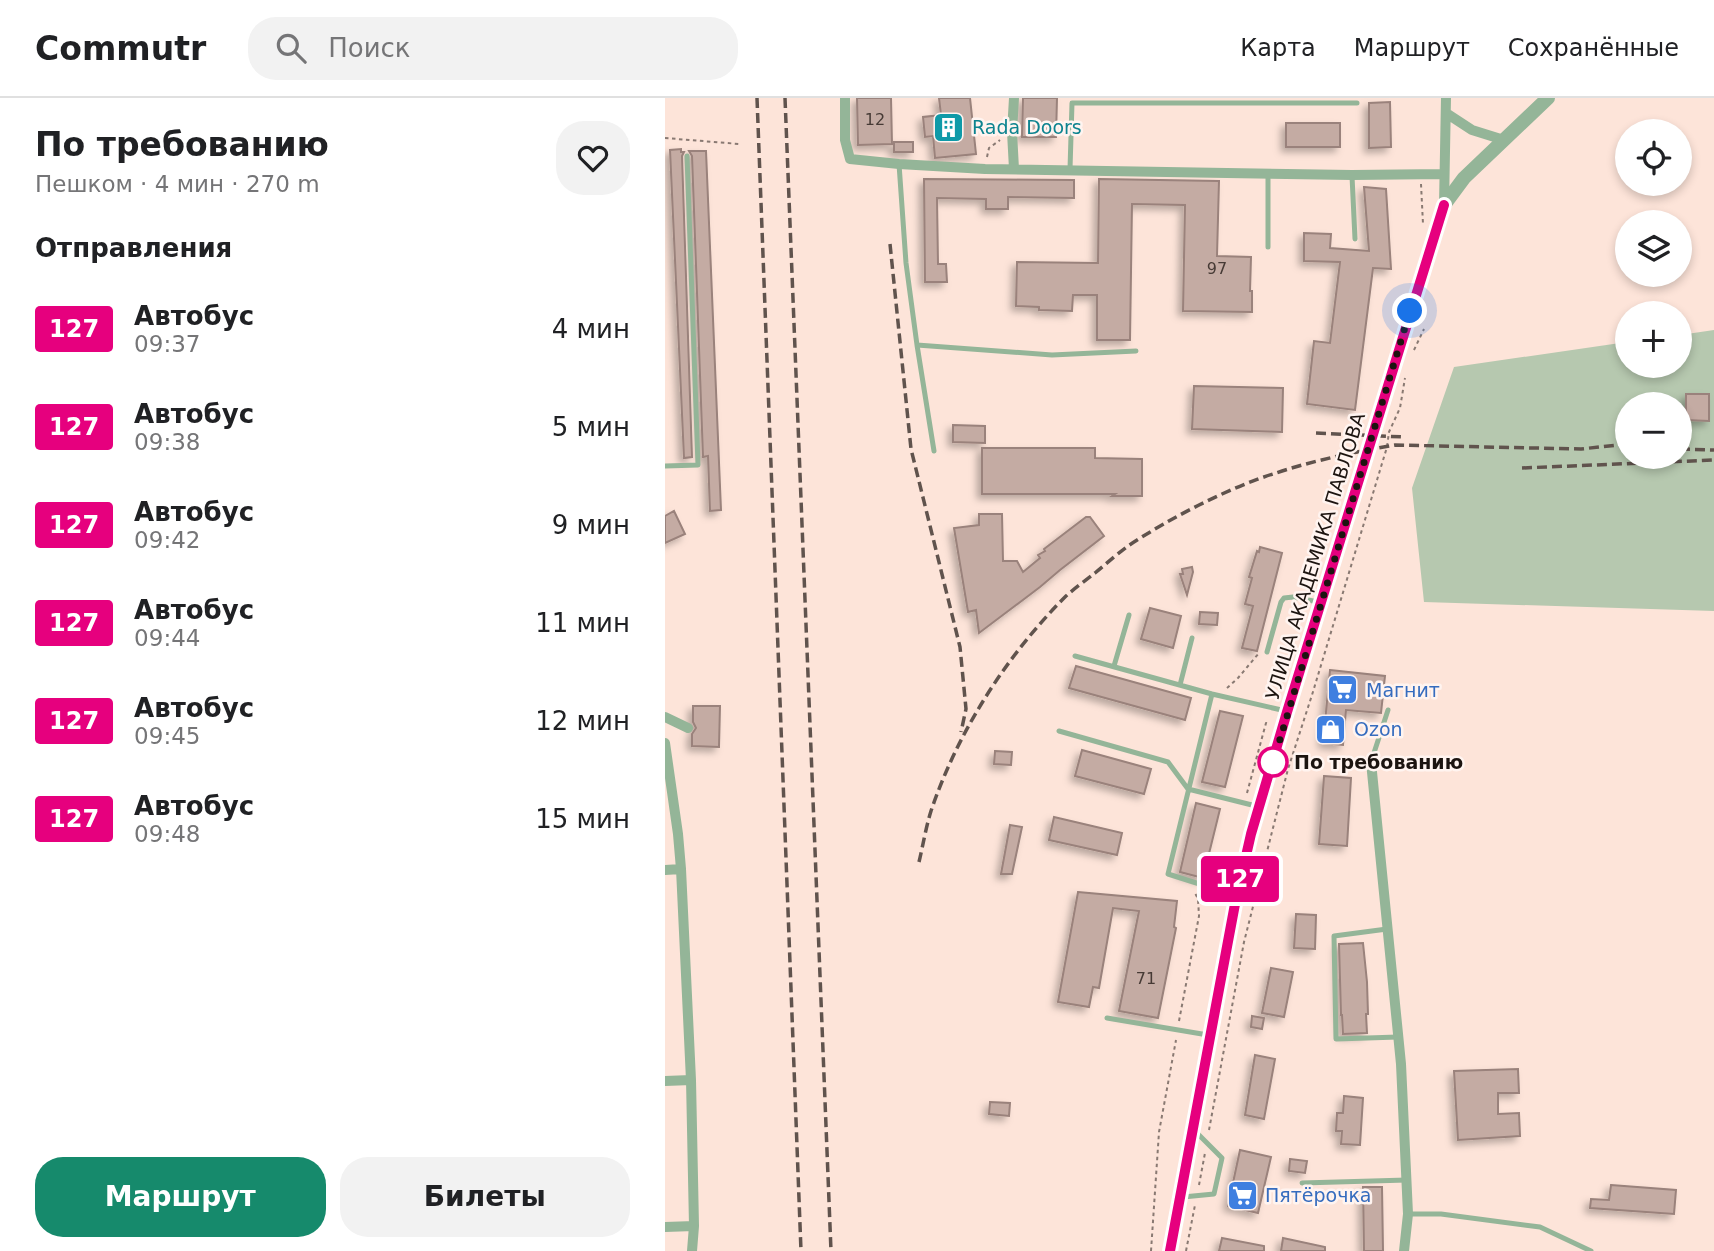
<!DOCTYPE html>
<html lang="ru">
<meta charset="utf-8">
<style>
body{margin:0;font-family:"DejaVu Sans",sans-serif;background:#f2f2f2;color:#202124;height:100vh;display:flex;flex-direction:column;font-size:26px;white-space:nowrap}
*{box-sizing:border-box;margin:0}
p{font-size:23px;color:#757577}
.icon{flex:none;width:38px;height:38px;fill:none;stroke:currentColor;stroke-width:2;stroke-linecap:round;stroke-linejoin:round}
.map{position:relative;flex:1;overflow:hidden}
.sheet{display:flex;flex-direction:column;background:#fff;width:665px}
.sheet>*{flex:none}
.badge{padding:0 14px;border-radius:5px;font-size:24px;line-height:46px}
.tools{position:absolute;left:950px;top:21px;display:grid;gap:14px}
.tools a{display:grid;place-items:center;width:77px;height:77px;border-radius:50%;background:#fff;box-shadow:0 4px 10px #0003;font-size:35px}
.you{position:absolute;width:35px;height:35px;margin:-18px;border:5px solid #fff;border-radius:50%;background:#1a73e8;box-shadow:0 0 0 10px #1a73e833}
.map>.badge{position:absolute;translate:-50% -50%;box-shadow:0 0 0 4px #fff}
h2{padding:0 35px;font-size:26px;line-height:63px}
.round{display:grid;place-items:center;flex:none;width:74px;height:74px;border-radius:28px;background:#f2f2f2}
.summary{display:flex;align-items:center;justify-content:space-between;height:119px;padding:0 35px}
h1{font-size:33px;font-weight:800;line-height:52px}
.action{display:flex;gap:14px;margin-top:auto;padding:14px 35px}
.action a{flex:1;height:80px;border-radius:28px;background:#168a6c;color:#fff;font-size:28px;font-weight:800;line-height:80px;text-align:center}
.action a+a{background:#f2f2f2;color:#202124}
ul{padding:0;list-style:none}
li{display:flex;align-items:center;gap:21px;height:98px;padding:0 35px}
li div{flex:1}
li b{display:block;font-size:26px}
li em{font-style:normal}
li .badge{min-width:77px;font-weight:700;text-align:center}
header{display:flex;align-items:center;gap:42px;box-sizing:border-box;height:98px;padding:0 35px;background:#fff;border-bottom:2px solid #e0e0e0}
header strong{font-size:33px}
nav{display:flex;gap:38px;margin-inline-start:auto;font-size:24px}
.search{width:490px;height:63px;background:#f2f2f2;display:flex;align-items:center;gap:18px;box-sizing:border-box;padding:0 24px;border-radius:28px;color:#757577;font-size:26px}
main{display:flex;flex:1;min-height:0}
.map>svg:first-child{display:block}
</style>
<header>
<strong>Commutr</strong>
<div class="search"><svg class="icon" aria-label="search" viewBox="0 0 24 24"><circle cx="10" cy="10" r="6"/><path d="M15 15l6 6"/></svg>Поиск</div>
<nav><a>Карта</a><a>Маршрут</a><a>Сохранённые</a></nav>
</header>
<main>
<section class="sheet">
<div class="summary"><div><h1>По требованию</h1><p>Пешком · 4 мин · 270 m</p></div><a class="round"><svg class="icon" aria-label="heart" viewBox="0 0 24 24"><path d="M12 20l-8-8c-3-5 5-10 8-4 3-6 11-1 8 4z"/></svg></a></div>
<h2>Отправления</h2>
<ul>
<li><span class="badge" style="background:#e6007e;color:#fff">127</span><div><b>Автобус</b><p>09:37</p></div><em>4 мин</em></li>
<li><span class="badge" style="background:#e6007e;color:#fff">127</span><div><b>Автобус</b><p>09:38</p></div><em>5 мин</em></li>
<li><span class="badge" style="background:#e6007e;color:#fff">127</span><div><b>Автобус</b><p>09:42</p></div><em>9 мин</em></li>
<li><span class="badge" style="background:#e6007e;color:#fff">127</span><div><b>Автобус</b><p>09:44</p></div><em>11 мин</em></li>
<li><span class="badge" style="background:#e6007e;color:#fff">127</span><div><b>Автобус</b><p>09:45</p></div><em>12 мин</em></li>
<li><span class="badge" style="background:#e6007e;color:#fff">127</span><div><b>Автобус</b><p>09:48</p></div><em>15 мин</em></li>
</ul>
<div class="action"><a>Маршрут</a><a>Билеты</a></div>
</section>
<div class="map">
<svg width="1049" height="1153" viewBox="0 0 1049 1153">
<defs>
<filter id="shadow"><feDropShadow dx="-4.5" dy="4.5" stdDeviation="3.5" flood-color="#0004"/></filter>
</defs>
<rect width="100%" height="100%" fill="#fde4d9"/>
<!-- green -->
<path fill="#b6c8af" fill-rule="evenodd" d="M1049,232V513L759,504L747,390L789,269L962,244V268H1015V237ZM962,306H1015V359H962Z"/>
<!-- building -->
<path fill="#c4aba3" stroke="#9a827b" stroke-width="2" filter="url(#shadow)" d="M192,0H226L227,46L193,47Z
M274,0H305L311,56L270,60L268,38L260,39L258,19L276,17Z
M358,0H392L391,39H357Z
M725,4L726,49L704,50V5Z
M621,25H675V49H621Z
M229,44H248V54H229Z
M16,51V54H19L17,58L27,359L19,360L5,52Z
M24,53H41L56,412L45,413L43,358L38,359L27,58Z
M259,81L409,82V100L343,99V111H321V101L272,100L273,166H281L282,184H260Z
M434,81L554,83L552,158L586,159L585,193H587V214L518,213L520,107L467,106L465,242H432V197H408L407,213L374,212V209L351,208L352,164L433,165Z
M699,89L721,91L726,171L708,170L690,312L642,306L649,243L665,245L675,164L639,163V135L666,136L665,150L704,153Z
M529,288L618,290L617,334L527,331Z
M1021,296H1044V323L1021,322Z
M288,327L320,328V345L288,344Z
M317,350H430V360L477,361V398H447L450,396H317Z
M9,413L20,436L0,445V418Z
M314,416H337L338,463H352L358,474L375,460L373,457L380,453L379,451L421,419H425L439,438L395,472L375,489L314,535L311,512L303,514L289,430L314,427Z
M595,449L617,455L592,553L577,550L588,508L580,506L587,480L584,479L592,453L594,454Z
M527,469L528,474L522,497L515,476H518L517,471Z
M485,510L516,518L508,550L476,541Z
M535,514L553,515L552,527L534,526Z
M411,568L526,600L520,622L404,590Z
M665,572L720,578L716,615L681,612L678,647L658,645Z
M28,608H55L54,649L27,648V636L31,630L28,624Z
M555,613L578,618L560,689L537,684Z
M417,652L486,671L479,696L410,678Z
M330,653L347,654L346,667L329,666Z
M659,678L686,680L682,748L654,746Z
M531,705L555,711L538,780L515,774Z
M389,719L457,735L452,757L384,742Z
M345,727L357,729L347,776H336Z
M413,794L512,803L509,829L511,830L493,920L454,913L474,813L448,810L434,890L428,889L424,909L393,904Z
M631,816L651,817L650,851L629,850Z
M698,845L702,884L703,916H701L702,935L678,936L677,917H676L674,846Z
M606,870L628,874L619,919L597,915Z
M587,918L599,920L597,931L586,929Z
M590,957L610,961L599,1021L580,1017Z
M853,971L854,995H833V1016L854,1015L855,1038L793,1042L789,973Z
M679,998L698,1000L695,1047L676,1046L677,1033H671L672,1015H678Z
M325,1004L345,1005L344,1018L324,1016Z
M575,1052L606,1059L593,1115L563,1108Z
M625,1061L642,1063L640,1075L624,1073Z
M946,1087L1011,1092L1009,1116L925,1110L926,1101L944,1102Z
M698,1089H717L718,1153H699Z
M557,1140L599,1148V1153H554Z
M618,1140L660,1149V1153H616Z"/>
<g fill="none" stroke-linecap="round" stroke-linejoin="round">
<!-- path -->
<path stroke="#897972" stroke-width="2" stroke-dasharray="3.5 3.5" stroke-linecap="butt" d="M0,40L74,46
M322,59L324,50L335,42
M756,86L758,126
M749,252L759,231
M562,590L573,580L594,555
M582,695L601,625L603,626
M514,923L534,818L533,801L530,795
M544,1032L579,844L623,671L647,597L722,349L724,334L735,310L740,280
M534,1087L540,1055
M486,1153L494,1034L511,942
M521,1153L530,1107"/>
<!-- service -->
<path stroke="#94b598" stroke-width="5" d="M234,66L241,165L252,247L269,353
M405,71L407,5H692
M687,78L690,141
M603,149V76
M252,247L387,257L471,253
M0,368L33,367L22,58
M602,554L616,504L619,500L628,499L653,504
M410,558L547,596L621,613
M449,568L464,517
M515,587L527,540
M547,596L503,776L544,789L570,806
M394,633L503,664L523,691L591,708
M706,664L723,612
M722,831L669,838L671,941L733,939
M442,920L543,937
M637,1085L742,1082
M518,1099L549,1096L557,1060L530,1033
M743,1116H776L875,1129L926,1153"/>
<!-- minor -->
<path stroke="#94b598" stroke-width="10" d="M180,0V42L185,61L234,66L320,71L687,77L779,76
M781,15L807,32L839,42
M349,71L347,34L349,0
M779,107L781,0
M0,619L23,630
M0,645L13,736L16,771L26,982L29,1128L27,1153
M706,664L736,966L743,1116L739,1153
M0,772L16,771
M0,983L26,982
M0,1129L29,1128"/>
<!-- tertiary -->
<path stroke="#94b598" stroke-width="14" d="M505,1153L570,806L586,736L622,614L779,107L799,80L883,0"/>
<!-- rail -->
<path stroke="#60534d" stroke-width="3.5" stroke-dasharray="10 5" stroke-linecap="butt" d="M92,0L136,1153
M120,0L166,1153
M225,146L246,351L295,549L301,611L296,634
M651,335L739,339
M1015,351L1049,352
M857,370L1049,362
M254,764C258,747 261,729 266,713C293,633 342,557 401,498C410,490 421,482 430,475C441,466 452,456 463,448C505,420 563,390 611,375C650,362 690,354 730,347L916,351L962,346"/>
</g>
<g fill="none" stroke-linecap="round" stroke-linejoin="round">
<defs>
<path id="line" d="M505,1153L570,806L586,736L622,614L779,107"/>
</defs>
<!-- line casing -->
<use href="#line" stroke="#fff" stroke-width="16"/>
<!-- line -->
<use href="#line" stroke="#e6007e" stroke-width="10"/>
<!-- walk -->
<path stroke="#1c1410" stroke-width="7" stroke-dasharray="0 12.6" d="M608,664L606,671L745,213"/>
</g>
<!-- icons -->
<defs>
<symbol id="building-square" viewBox="-11 -11 22 22"><rect x="-9" y="-9" width="18" height="18" rx="4" fill="#0f9aa8" stroke="#fff4f0"/><path d="M-4-6H4V6H1V3H-1V6H-4ZM-2.5-4.3h1.7v1.8h-1.7ZM.8-4.3h1.7v1.8H.8ZM-2.5-1h1.7V.8h-1.7ZM.8-1h1.7V.8H.8Z" fill="#fff"/></symbol>
<symbol id="supermarket-square" viewBox="-11 -11 22 22"><rect x="-9" y="-9" width="18" height="18" rx="4" fill="#3f7fe0" stroke="#fff4f0"/><path d="M-6-5.5h2.5l.6 2H6L4.5 2H-2.5L-4.4-4H-6ZM-1.5 3.2a1.3 1.3 0 1 0 .1 0ZM3 3.2a1.3 1.3 0 1 0 .1 0Z" fill="#fff"/></symbol>
<symbol id="shop-square" viewBox="-11 -11 22 22"><rect x="-9" y="-9" width="18" height="18" rx="4" fill="#3f7fe0" stroke="#fff4f0"/><path d="M-5-2.5h2.3a2.7 3.5 0 0 1 5.4 0H5L5.5 6h-11ZM-1.5-2.5h3a1.5 2.3 0 0 0-3 0Z" fill="#fff"/></symbol>
</defs>
<g fill-rule="evenodd">
<use href="#building-square" x="266" y="12" width="35" height="35"/>
<use href="#supermarket-square" x="660" y="574" width="35" height="35"/>
<use href="#shop-square" x="648" y="614" width="35" height="35"/>
<use href="#supermarket-square" x="560" y="1080" width="35" height="35"/>
</g>
<!-- markers -->
<circle fill="#fff" stroke="#e6007e" stroke-width="3.5" cx="608" cy="664" r="14"/>
<g text-anchor="middle" dominant-baseline="central" stroke-width="5" stroke-linejoin="round" paint-order="stroke">
<!-- number labels -->
<g font-size="16" fill="#463a35">
<text x="210" y="21">12</text>
<text x="552" y="170">97</text>
<text x="481" y="880">71</text>
</g>
<!-- culture labels -->
<g font-size="19" fill="#0d838f" stroke="#fff4f0" text-anchor="start">
<text x="307" y="29">Rada Doors</text>
</g>
<!-- street labels -->
<g font-size="19" fill="#1c1410" stroke="#fff4f0">
<text transform="translate(650 458) rotate(-73)">УЛИЦА АКАДЕМИКА ПАВЛОВА</text>
</g>
<!-- shop labels -->
<g font-size="19" fill="#366cbe" stroke="#fff4f0" text-anchor="start">
<text x="701" y="592">Магнит</text>
<text x="689" y="631">Ozon</text>
<text x="600" y="1097">Пятёрочка</text>
</g>
<!-- stop labels -->
<g font-size="19" font-weight="bold" fill="#1c1410" stroke="#fff4f0" text-anchor="start">
<text x="629" y="664">По требованию</text>
</g>
</g>
</svg>
<div class="tools">
<a><svg class="icon" aria-label="locate" viewBox="0 0 24 24"><circle cx="12" cy="12" r="6"/><path d="M12 2v4M12 18v4M2 12h4M18 12h4"/></svg></a>
<a><svg class="icon" aria-label="layers" viewBox="0 0 24 24"><path d="M12 4l9 5-9 5-9-5zM3 14l9 5 9-5"/></svg></a>
<a>+</a>
<a>−</a>
</div>
<div class="you" style="left:745px;top:213px"></div>
<b class="badge" style="left:575px;top:781px;background:#e6007e;color:#fff">127</b>
</div>
</main>
